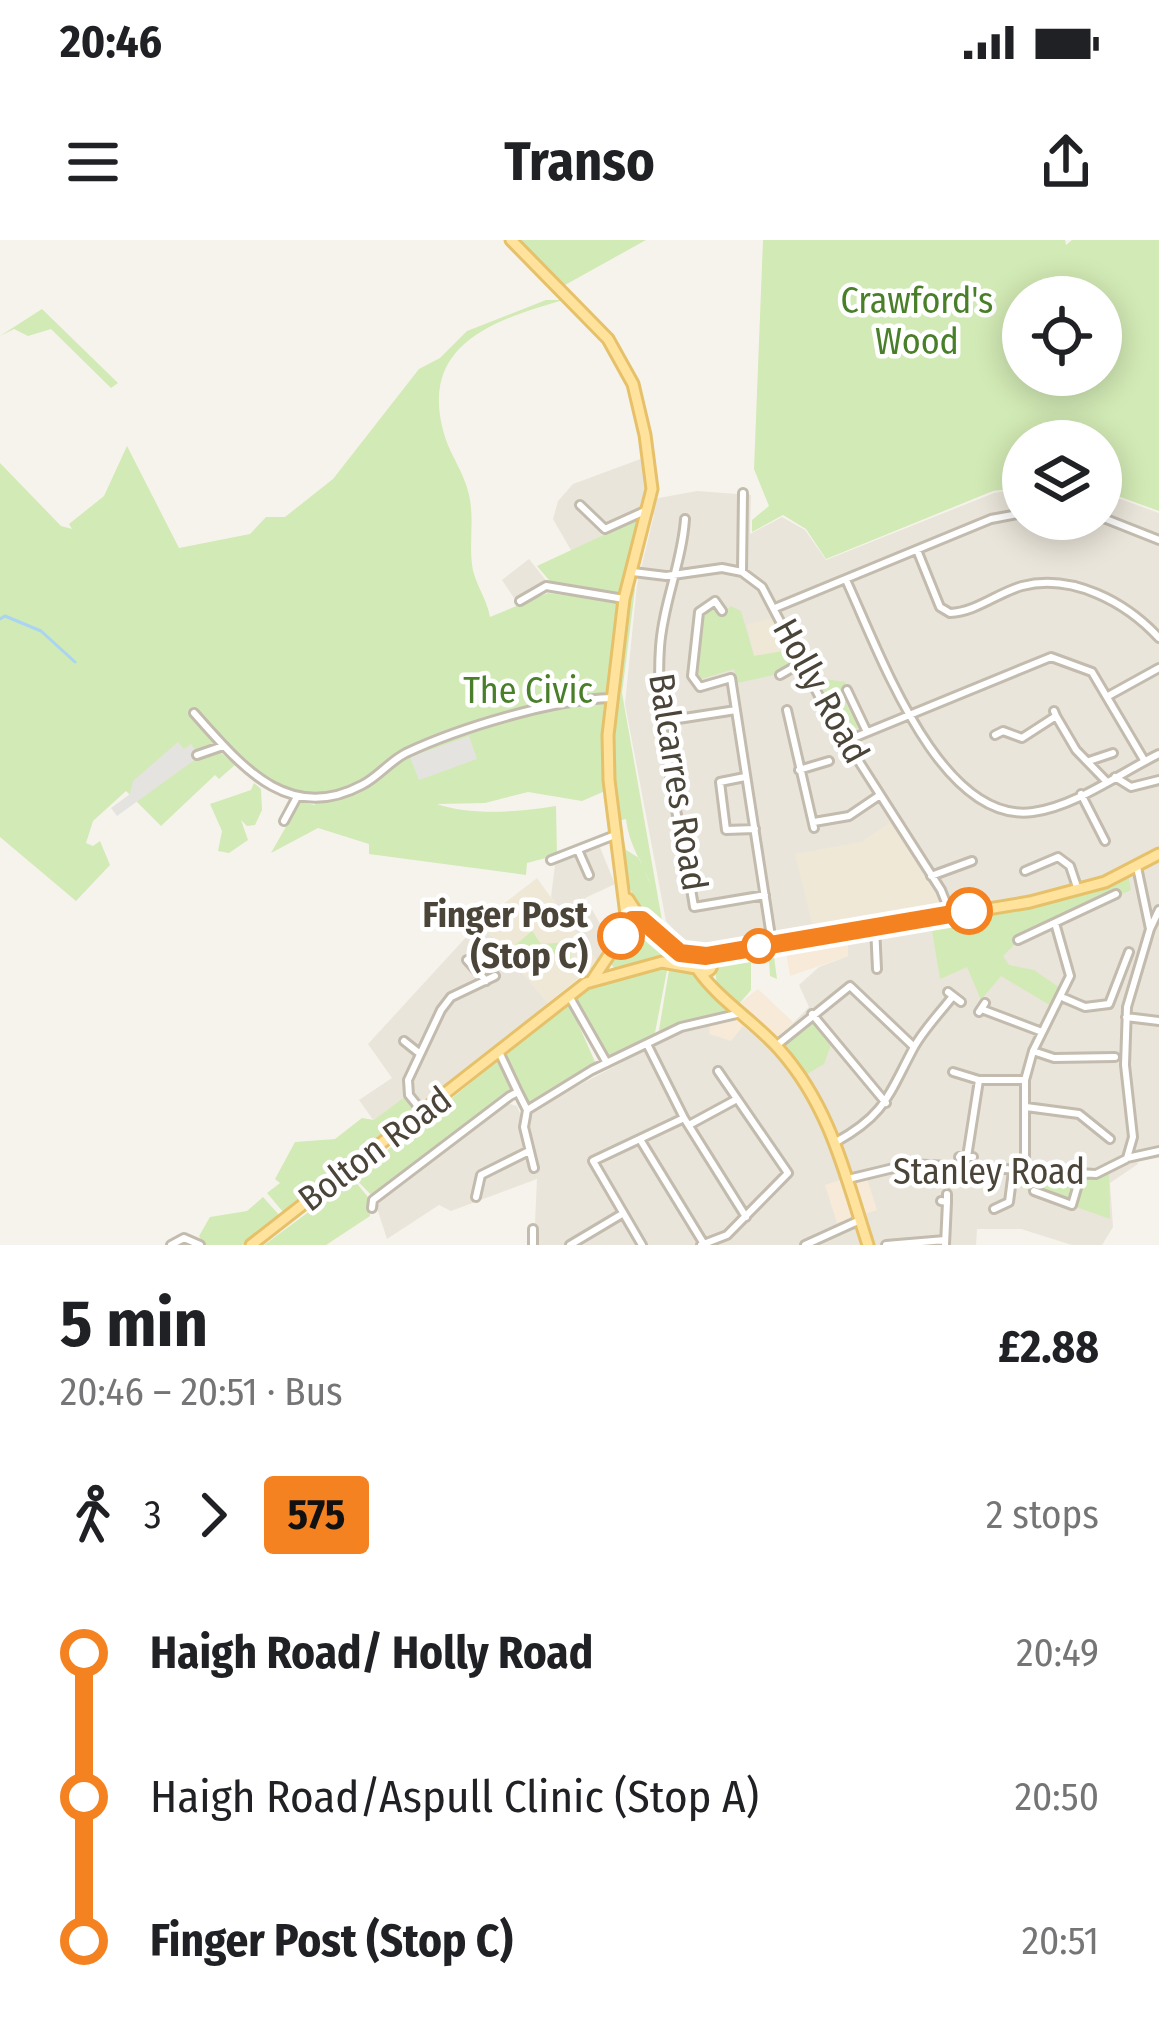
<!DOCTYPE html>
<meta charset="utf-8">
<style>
body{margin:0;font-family:"Fira Sans Condensed",sans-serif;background:#f6f6f6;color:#202124;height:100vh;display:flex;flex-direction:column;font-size:45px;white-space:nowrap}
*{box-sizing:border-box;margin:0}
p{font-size:39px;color:#757577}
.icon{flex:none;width:66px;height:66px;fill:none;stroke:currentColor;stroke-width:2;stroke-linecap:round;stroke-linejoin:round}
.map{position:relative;height:1005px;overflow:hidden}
.side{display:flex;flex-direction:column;background:#fff;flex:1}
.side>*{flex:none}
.badge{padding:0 24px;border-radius:9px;font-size:42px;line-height:78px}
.controls{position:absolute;left:1002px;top:36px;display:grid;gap:24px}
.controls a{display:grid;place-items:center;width:120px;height:120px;border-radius:50%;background:#fff;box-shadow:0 6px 30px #0003;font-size:60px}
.map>.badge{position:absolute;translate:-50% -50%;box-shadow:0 0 0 6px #fff}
.legs{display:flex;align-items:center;gap:18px;height:132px;padding:0 60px;font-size:39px}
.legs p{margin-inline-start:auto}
.head{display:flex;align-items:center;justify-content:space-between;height:204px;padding:0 60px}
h1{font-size:66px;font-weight:700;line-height:90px}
ul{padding:0 60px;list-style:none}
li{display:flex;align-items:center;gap:42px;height:144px;font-size:45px}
li i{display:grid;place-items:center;width:18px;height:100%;margin:0 15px;background:currentColor}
li i::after{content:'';width:30px;height:30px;margin:-15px;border:9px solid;border-radius:50%;background:#fff}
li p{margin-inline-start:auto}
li:first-child i{background:linear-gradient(#0000 50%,currentColor 0)}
li:last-child i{background:linear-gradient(currentColor 50%,#0000 0)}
.status{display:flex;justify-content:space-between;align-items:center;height:84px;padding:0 60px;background:#fff;direction:ltr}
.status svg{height:33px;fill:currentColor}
header{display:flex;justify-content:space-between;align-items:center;height:156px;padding:0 60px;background:#fff;font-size:54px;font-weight:700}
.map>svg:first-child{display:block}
</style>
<div class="status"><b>20:46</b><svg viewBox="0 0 49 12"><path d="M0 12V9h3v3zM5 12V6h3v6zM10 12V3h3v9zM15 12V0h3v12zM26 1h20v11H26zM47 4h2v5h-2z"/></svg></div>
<header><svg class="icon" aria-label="menu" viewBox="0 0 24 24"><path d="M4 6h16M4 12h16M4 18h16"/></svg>Transo<svg class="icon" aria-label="share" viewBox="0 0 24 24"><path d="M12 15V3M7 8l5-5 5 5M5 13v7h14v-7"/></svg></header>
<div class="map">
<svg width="1159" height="1005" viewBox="0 0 1159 1005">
<rect width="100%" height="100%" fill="#f6f3ec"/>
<!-- residential -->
<path fill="#eae5da" d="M646,217L648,260L697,251L751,255L750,294L782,277L805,290L826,320L994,253L1023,248V279H1101V252L1159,273V908L1136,915L1138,924L1110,943L1113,987L1102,1005H1072L1021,989H977L976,1005H534L537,939L451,971L439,965L387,999L375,962L506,863L517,866L521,876L685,789L710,786V794L743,786L770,806L809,767L799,745L819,727L848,716L847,696L726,715L721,705L689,706L666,681L625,464L637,345L654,275H640L572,312L553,279L558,261L573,244Z
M529,319L548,343L516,361L502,340Z
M599,605L615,644L585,658L611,702L598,723L551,657L555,625Z
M480,682L548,763L417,872L374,881L359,860L392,838L368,804Z"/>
<!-- commercial -->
<path fill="#f7ead8" d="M847,695L848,716L790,736L785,706Z
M758,749L793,782L769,807L743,786L731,801L709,794L710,786L739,778V764Z
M865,932L877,970L837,983L825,945Z"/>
<!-- education -->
<path fill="#efe8d6" d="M774,378L791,410L754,416L747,384Z
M890,583L941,662L940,670L814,692L795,614L861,602Z
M537,638L598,723L548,763L480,682Z"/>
<!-- green -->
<path fill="#d2eab5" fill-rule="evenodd" d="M519,0H646L565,45Z
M763,0H1065L1066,5L1072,0H1159V271L1101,250V201H1023V247L993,251L826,319L806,289L783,275L752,292V280L769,266L754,229ZM1023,57H1101V135H1023Z
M546,60H563C491,81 415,106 446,200C452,217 463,232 468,251C475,276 469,299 472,325C474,342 487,359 490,377L548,353L618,362L605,462V551L582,561L528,552L485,563L437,564C471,576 520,572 556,566L557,615L527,623L526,635L369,614V604L318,588L271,613L300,562L315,565L317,558L265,547L223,506L218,510L235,525L219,539L215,535L161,586L126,551L93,581L86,603L93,606L100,601L110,625L76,661L0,597V223L61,286L72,289L69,284L104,256L127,206L179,308L250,294L266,277H285L333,239L419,129L440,118L467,91Z
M42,69L118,143L111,148L51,89L28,96L14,89L0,96Z
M638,279L619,356L555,347L537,326Z
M635,349L622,453L663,686C629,663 617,627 621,588L626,610L639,618L652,648C643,623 629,606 626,579L617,581L614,475L628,350Z
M716,365L722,375L731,366L741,371L754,416L789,410L796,420L774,435L737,443L734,429L695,441L700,380L703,370Z
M817,438L846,442L841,455L860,488L844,490Z
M254,543L261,549L262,570L255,585L247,586L241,580L248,600L229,613L218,611L222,591L210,564L251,550Z
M1128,635L1131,650L1019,700L1003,716L1009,725L1034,730L1063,750L1053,767L1001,736L981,760L967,727L940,739L930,679Z
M635,679L669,709L667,717L616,730L609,722Z
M532,691L541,704L569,702L571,720L545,710L543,716L522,725L508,711Z
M773,709L777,739L770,736L769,720L751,718V750L739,764L717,745L715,730L723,717Z
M670,724L689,730L732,768L730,774L681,783L658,796Z
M668,725L654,798L605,818L573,755L614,737Z
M567,759L596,824L528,863L505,816Z
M810,781L832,802L824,824L807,834L785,804Z
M499,820L512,852L372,956L354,937Z
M406,856L417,872L284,973L267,953L280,943L275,939L295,902L335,899L362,878L374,880Z
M1013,931H1109L1110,979L1011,944Z
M353,939L368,957L370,976L326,1005H264Z
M263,957L280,976L242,1005H204L199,996L210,977L247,971Z"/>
<!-- parking -->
<path fill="#e5e3e0" d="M469,496L477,519L419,540L410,517Z
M178,502L184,509L191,504L200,516L117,576L111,568L130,554L133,541Z"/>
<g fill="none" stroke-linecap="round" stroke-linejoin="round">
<!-- stream -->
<path stroke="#a9d4f2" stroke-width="3" d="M0,379L5,376L41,391L75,422"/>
<defs>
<path id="minor" d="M580,265L605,289L647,270
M1101,277L1159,300
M685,279C682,323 663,363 660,407C654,491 681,583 694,667L765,655
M917,310L940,367L950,373C976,372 997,353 1022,346C1072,333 1126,362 1159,398
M633,332L666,336L722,328L742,332L762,347L828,473L941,650L951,675
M742,332L743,253
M846,340C878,408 939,585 1033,572C1076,566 1120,533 1159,514
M520,361L546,346L624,359
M775,368L991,279L1023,273
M722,371L715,361L699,372L692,436L700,447L731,438L772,703
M780,435L801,423
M847,450L867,492
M1110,455L1159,428
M787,470L814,588
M194,473C240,524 287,585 362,545C378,537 390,521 406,513C459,488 554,459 611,458
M1056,476L1076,510L1106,541
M665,481L736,470
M995,495L1003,491L1022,498L1056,476L1054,471
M846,501L1051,417L1092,432L1144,520
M197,515L223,506
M1089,521L1113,513
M799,530L829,521
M745,537L720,542L726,590L755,589
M1115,537L1131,547L1159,540
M1081,554L1105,601
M284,581L297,557
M814,582L849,576L880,555
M578,610L589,635
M551,620L615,595
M1025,631L1058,617L1070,626L1077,647
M931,636L972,621
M875,687L877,729
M1150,689L1159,670
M1018,700L1116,654
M467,720L486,741
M948,752L961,762
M569,756L607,823
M1064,758L1085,767L1109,764L1129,712
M984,770L1042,792
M979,772L985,763
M812,774L886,863
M1126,777L1159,781
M404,801L419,813
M647,804L684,878L746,977
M777,805L850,746L913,806
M1033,811L1054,818L1115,817
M500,814L518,852
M953,832L979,840H1025
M1026,867L1079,874L1110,899
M421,870L409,855L408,840L441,770L451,757L495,736
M527,870L524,887L534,928
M689,885L737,859
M641,901L704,1004
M836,902C885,875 888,856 913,809C923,790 940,773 953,756
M959,917H973
M967,917L979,840
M1127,918L1133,897L1125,825L1127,767L1150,689L1137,627
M1127,918L1159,911
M1025,930V840L1033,811L1070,736L1055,683
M848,939L910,924L1096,934L1126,919
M1034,951L1072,965L1081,934
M476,957L481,935L529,911
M941,961L947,962V954
M372,968L373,960L510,856L518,852L527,870L592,830L681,787L741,773
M994,969L1009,962L1013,931
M171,1005L184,998L200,1005
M533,1005V989
M570,1005L622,974
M642,1005L593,921L684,878
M701,1005L727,995L788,933L718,831
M805,1005L860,980
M886,1005L945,1000
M945,1005L947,962"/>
<path id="major" d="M511,0L608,99L633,144L645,195L652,249L624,359L608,495L609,540L626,675L621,697L593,739
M628,659C643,684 670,716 701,716
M696 724a8 8 0 1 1 16 0a8 8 0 1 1-16 0Z
M706,716L1030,662L1105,642L1159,614
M698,730C719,760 754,781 779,809C830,866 845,934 868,1005
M251,1005L586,743L662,722L696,728"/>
</defs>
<!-- minor casing -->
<use href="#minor" stroke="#c2bbae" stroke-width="12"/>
<!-- major casing -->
<use href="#major" stroke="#e6c16a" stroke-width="15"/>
<!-- minor -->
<use href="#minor" stroke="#fff" stroke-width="6"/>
<!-- major -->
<use href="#major" stroke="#ffe39c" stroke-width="9"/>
</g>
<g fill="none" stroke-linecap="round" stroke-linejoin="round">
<defs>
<path id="line-1" d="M621,696L632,680H642L680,713L706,716L969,671"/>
</defs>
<!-- line-1 casing -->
<use href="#line-1" stroke="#fff" stroke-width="27"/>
<!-- line-1 -->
<use href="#line-1" stroke="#f58220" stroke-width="18"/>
</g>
<!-- markers -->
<g fill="#fff" stroke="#f58220" stroke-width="6">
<circle cx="969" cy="671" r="21"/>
<circle cx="621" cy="696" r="21"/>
<circle cx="759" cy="706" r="15"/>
</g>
<g text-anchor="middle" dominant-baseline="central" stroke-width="9" stroke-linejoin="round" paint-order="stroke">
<!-- park labels -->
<g font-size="36" fill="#4a7f2a" stroke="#fff">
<text x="917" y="61">Crawford's<tspan x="917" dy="41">Wood</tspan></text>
<text x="528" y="451">The Civic</text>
</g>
<!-- street labels -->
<g font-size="36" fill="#4b4439" stroke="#fff">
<text transform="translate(821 451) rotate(61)">Holly Road</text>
<text transform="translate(678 542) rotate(81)">Balcarres Road</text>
<text transform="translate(375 909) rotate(-37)">Bolton Road</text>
<text x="989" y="932">Stanley Road</text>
</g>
<!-- stop labels -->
<g font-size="36" font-weight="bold" fill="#4b4439" stroke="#fff" text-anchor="end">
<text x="588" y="675">Finger Post<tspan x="588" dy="41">(Stop C)</tspan></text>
</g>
</g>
</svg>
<div class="controls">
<a><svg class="icon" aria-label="locate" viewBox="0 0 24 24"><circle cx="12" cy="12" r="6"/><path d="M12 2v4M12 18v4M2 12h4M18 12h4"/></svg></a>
<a><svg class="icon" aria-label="layers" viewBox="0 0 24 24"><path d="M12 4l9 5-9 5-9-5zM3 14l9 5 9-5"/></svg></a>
</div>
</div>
<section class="side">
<div class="head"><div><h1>5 min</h1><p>20:46 – 20:51 · Bus</p></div><b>£2.88</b></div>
<div class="legs"><svg class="icon" aria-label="walk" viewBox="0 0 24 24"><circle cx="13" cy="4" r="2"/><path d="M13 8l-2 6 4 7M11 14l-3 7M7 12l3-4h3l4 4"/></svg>3<svg class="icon" aria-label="forward" viewBox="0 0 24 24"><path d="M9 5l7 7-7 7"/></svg><b class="badge" style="background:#f58220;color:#111">575</b><p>2 stops</p></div>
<ul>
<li><i style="color:#f58220"></i><b>Haigh Road/ Holly Road</b><p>20:49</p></li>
<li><i style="color:#f58220"></i><span>Haigh Road/Aspull Clinic (Stop A)</span><p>20:50</p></li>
<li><i style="color:#f58220"></i><b>Finger Post (Stop C)</b><p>20:51</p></li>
</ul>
</section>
